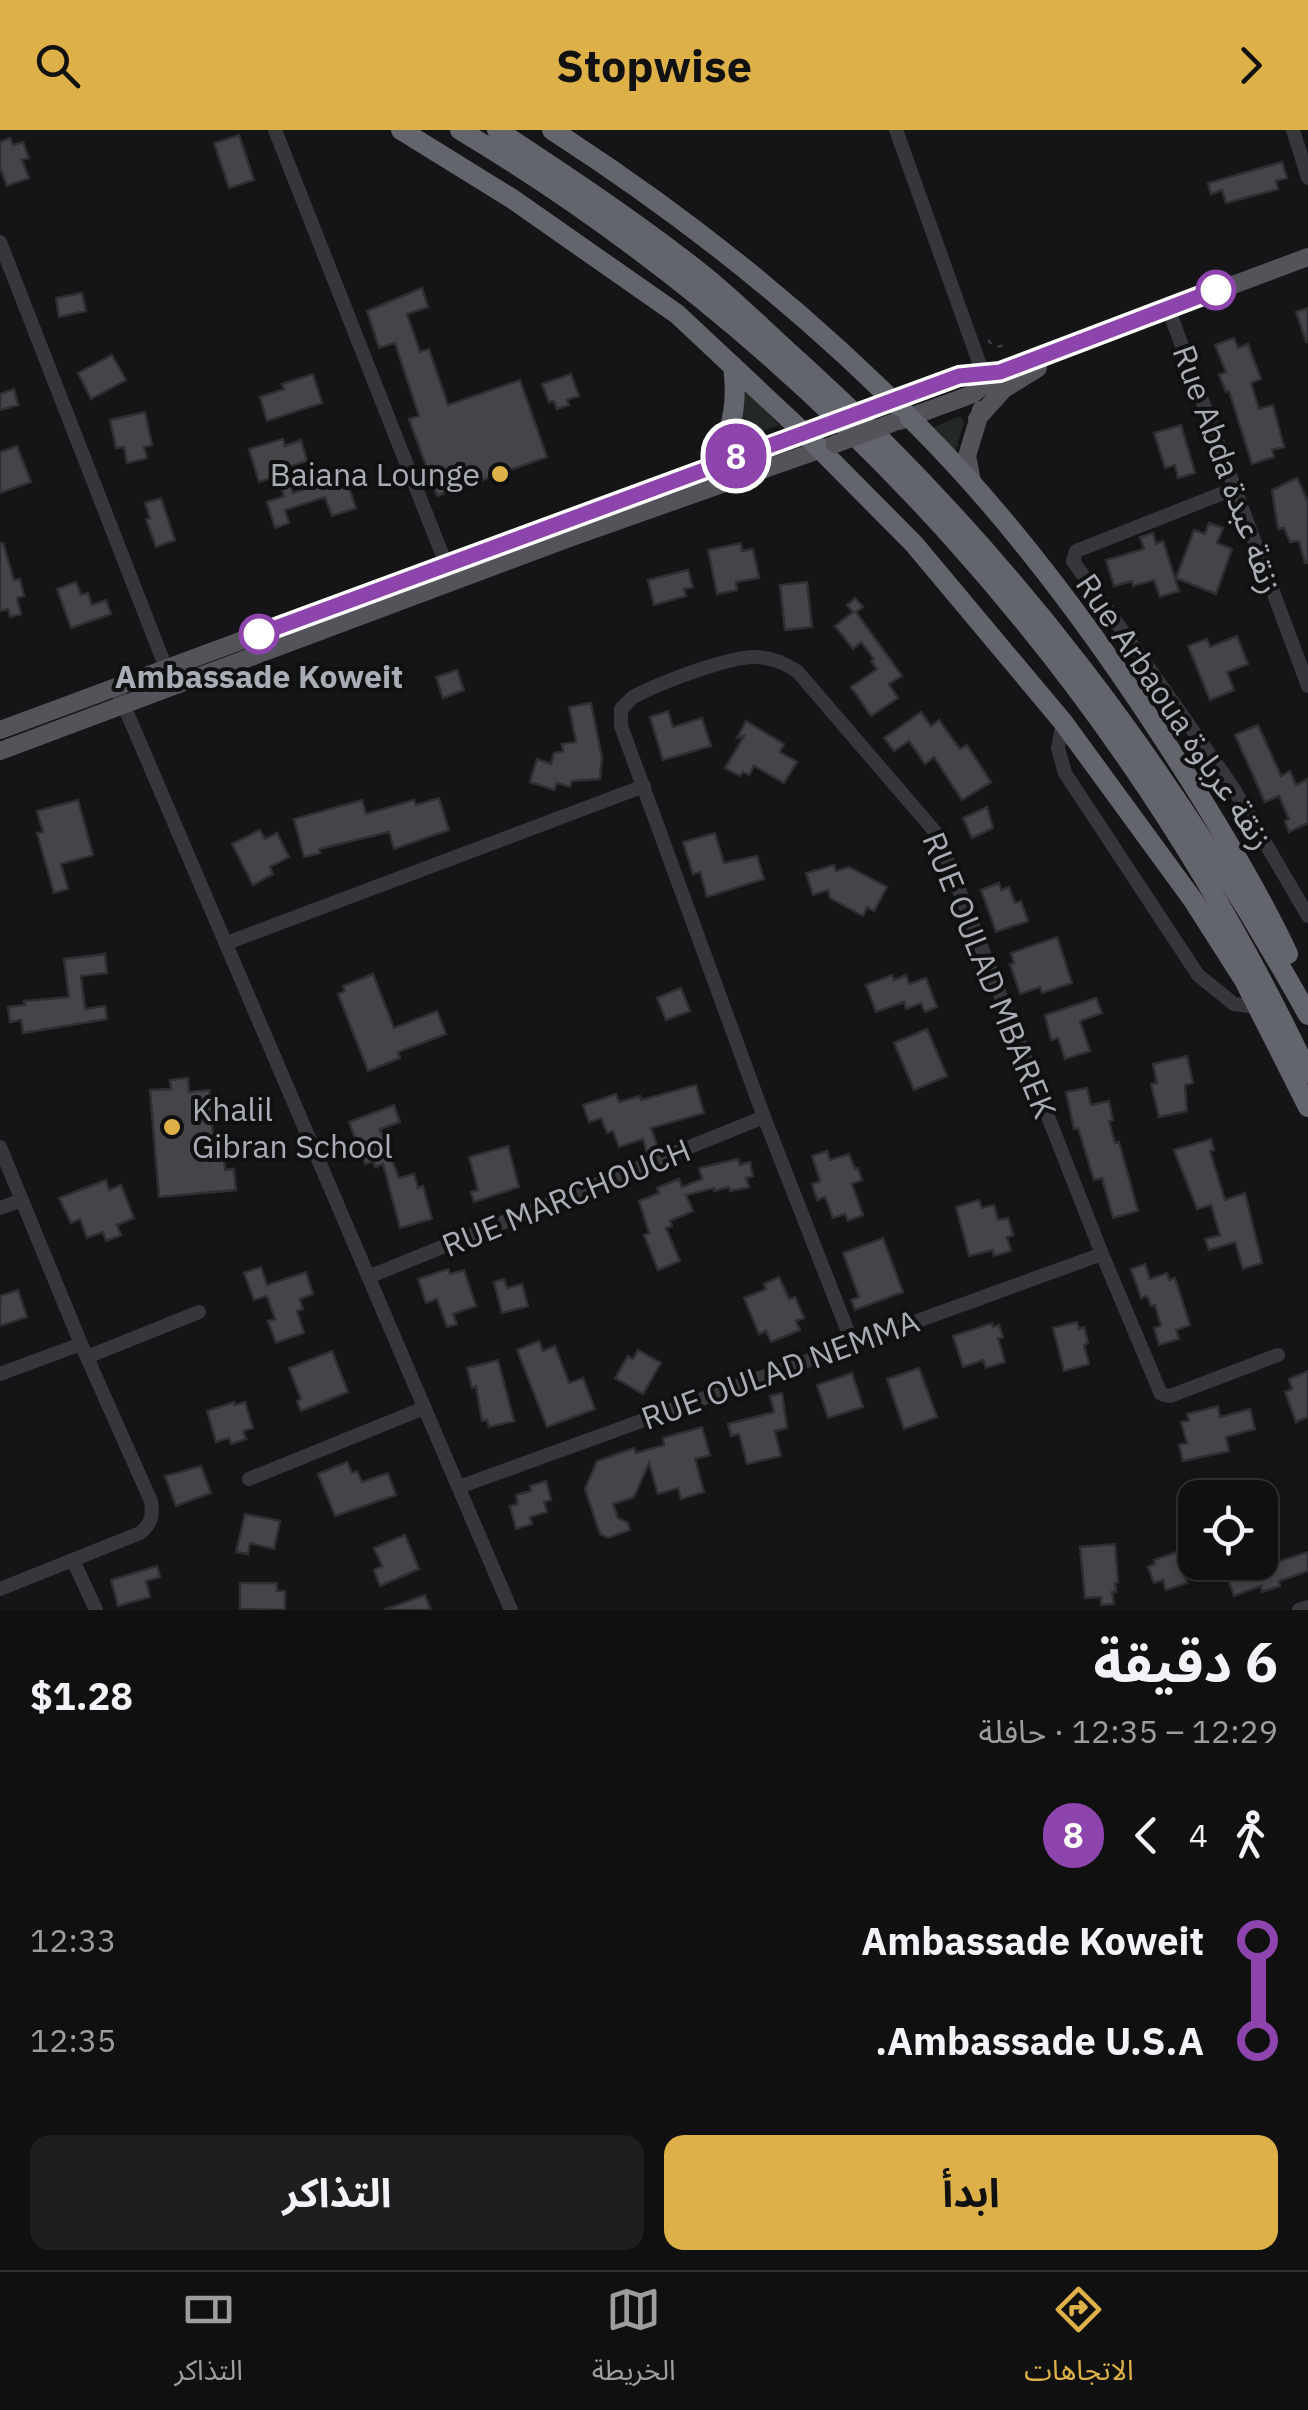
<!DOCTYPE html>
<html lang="ar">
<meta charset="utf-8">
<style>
body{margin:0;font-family:"IBM Plex Sans","Noto Sans Arabic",sans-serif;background:#1e1e1f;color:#f1f3f6;direction:rtl;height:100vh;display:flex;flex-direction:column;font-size:38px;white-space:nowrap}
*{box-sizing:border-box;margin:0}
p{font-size:32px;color:#9c9d9f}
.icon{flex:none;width:55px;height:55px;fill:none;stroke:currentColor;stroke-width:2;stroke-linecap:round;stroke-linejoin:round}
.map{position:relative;height:1480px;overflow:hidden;direction:ltr}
.side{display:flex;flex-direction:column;background:#101011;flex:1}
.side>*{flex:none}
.badge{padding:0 20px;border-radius:32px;font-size:35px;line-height:65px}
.tools{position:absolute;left:1178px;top:1350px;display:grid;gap:20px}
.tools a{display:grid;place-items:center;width:100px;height:100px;border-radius:20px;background:#101011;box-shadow:0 5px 15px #0003,0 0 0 2px #303031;font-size:50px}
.map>.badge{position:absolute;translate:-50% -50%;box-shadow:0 0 0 5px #fff}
.legs{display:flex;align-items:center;gap:15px;height:110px;padding:0 30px;font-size:32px}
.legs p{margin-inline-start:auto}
.overview{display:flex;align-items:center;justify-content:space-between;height:170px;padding:0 30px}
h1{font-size:55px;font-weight:700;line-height:75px}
.cta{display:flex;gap:20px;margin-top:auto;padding:20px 30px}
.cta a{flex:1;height:115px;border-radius:20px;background:#ddb147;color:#111;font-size:40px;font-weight:700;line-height:115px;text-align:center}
.cta a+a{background:#1e1e1f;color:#f1f3f6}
ul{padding:0 30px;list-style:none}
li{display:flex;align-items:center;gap:35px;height:100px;font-size:38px}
li i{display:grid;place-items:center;width:15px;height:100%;margin:0 12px;background:currentColor}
li i::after{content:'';width:25px;height:25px;margin:-12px;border:8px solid;border-radius:50%;background:#101011}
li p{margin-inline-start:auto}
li:first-child i{background:linear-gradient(#0000 50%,currentColor 0)}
li:last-child i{background:linear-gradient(currentColor 50%,#0000 0)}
header{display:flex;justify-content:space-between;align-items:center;height:130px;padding:0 30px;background:#ddb147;color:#111;font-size:45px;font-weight:700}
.dock{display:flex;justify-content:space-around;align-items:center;height:140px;border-top:2px solid #303031;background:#101011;font-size:28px;color:#9c9d9f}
.dock a{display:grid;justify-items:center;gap:5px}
.dock .selected{color:#ddb147}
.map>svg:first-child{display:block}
</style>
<header><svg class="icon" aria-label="forward" viewBox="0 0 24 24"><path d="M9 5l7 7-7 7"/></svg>Stopwise<svg class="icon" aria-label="search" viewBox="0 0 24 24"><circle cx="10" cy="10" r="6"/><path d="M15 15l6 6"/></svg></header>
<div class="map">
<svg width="1308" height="1480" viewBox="0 0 1308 1480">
<rect width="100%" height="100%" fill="#151517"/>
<!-- green -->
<path fill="#222823" d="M743,258L779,295L733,311Z
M960,286L964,292L955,323L934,297Z"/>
<!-- building -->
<path fill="#444549" stroke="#2f2f32" stroke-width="2.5" d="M239,5L254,50L229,58L214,13Z
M10,8L13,15L23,12L29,28L22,30L29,48L7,56L0,38V12Z
M1282,32L1287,48L1276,51L1278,59L1226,73L1222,60L1211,64L1208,53Z
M422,158L428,177L407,184L420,222L429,219L448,275L520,250L547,327L437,366L409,289L419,286L395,213L379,218L367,181Z
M82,163L86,181L59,187L56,168Z
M1308,178V212H1306L1296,182Z
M1234,208L1238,218L1248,214L1261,249L1251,253L1259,279L1273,275L1284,317L1272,320L1274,327L1252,334L1229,261L1226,262L1219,245L1226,242L1215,215Z
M112,225L126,250L91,269L78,243Z
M313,244L322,273L267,291L260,267L284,259L282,254Z
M571,244L579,266L567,270L569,275L557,279L554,271L549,272L542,254Z
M14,259L18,275L0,280V264Z
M145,282L152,315L144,317L147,328L127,333L124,317L116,318L110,290Z
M1181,295L1195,343L1178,348L1175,335L1165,338L1154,303Z
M283,309L285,316L301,310L307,331L285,338L293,363L345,346L356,378L332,386L325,367L285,380L289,393L275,398L267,372L284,366L277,346L259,352L249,319Z
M17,316L31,352L0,363V322Z
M1297,348L1308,372V433H1305L1299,411L1290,412L1284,398L1278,399L1272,360Z
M161,368L175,410L156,417L146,389L150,388L145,373Z
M1209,393L1223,398L1217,413L1232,419L1216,464L1176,448L1194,400L1205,404Z
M1153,403L1156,414L1163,411L1179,461L1160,467L1154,450L1133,456L1132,451L1114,456L1106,430L1144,419L1140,407Z
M0,413H3L14,450L20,449L24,466L17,468L21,484L10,487L8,479L0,481Z
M741,413L742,421L753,419L759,448L736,452L737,460L717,464L708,420Z
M688,440L693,457L684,459L686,466L654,475L648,450Z
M76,452L81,465L88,463L92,475L106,470L111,484L71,498L57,459Z
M807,452L812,497L785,500L780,455Z
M855,468L863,477L856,482L902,546L889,554L898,568L871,586L851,557L877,539L871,531L874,529L861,512L853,519L835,496L853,482L847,475Z
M1237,506L1248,534L1227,542L1234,560L1210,570L1188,516L1207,509L1210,517Z
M457,540L464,560L443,568L436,547Z
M591,573L602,628L600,649L572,651L570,657L557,653L554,660L530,652L537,629L551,634L554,623L563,621L562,614L576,612L569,577Z
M668,581L673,597L702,588L711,616L663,630L650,587Z
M921,582L931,596L939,590L960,619L967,615L991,652L962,670L934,627L925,634L909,611L894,621L884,608Z
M746,591L784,614L780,622L797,632L784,653L754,636L749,645L743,642L740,646L725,638L744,606L737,608Z
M1258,595L1281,646L1290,641L1296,655L1308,649V693L1289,702L1285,691L1289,689L1279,666L1265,672L1235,605Z
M439,668L449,700L394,719L389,702L319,719L320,723L304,727L294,689L362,670L366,684L414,670L416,675Z
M78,670L93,725L61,734L68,759L54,763L37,703L43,702L37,681Z
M987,677L993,698L972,708L963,688Z
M260,700L265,709L277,703L289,727L270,737L273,744L253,755L232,714Z
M715,703L724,733L757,726L764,749L707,767L700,742L693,744L683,712Z
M834,735L836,741L849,737L887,757L874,781L867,777L863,786L830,768L828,760L813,765L806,743Z
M999,753L1001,760L1009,757L1015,773L1021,771L1028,791L996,802L981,760Z
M1057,807L1072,853L1042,863L1040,857L1020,864L1010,834L1014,833L1011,823Z
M105,824L107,843L81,846L85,879L105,876L107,889L23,903L21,890L10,892L8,877L25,875L24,871L69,867L64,829Z
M373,844L394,898L437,881L446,904L398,922L400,928L368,941L338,864L345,861L343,856Z
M892,845L894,850L906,845L909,854L926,848L937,877L925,882L921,873L906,879L904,872L876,882L866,855Z
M681,858L690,881L666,890L657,868Z
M1096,868L1102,883L1080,891L1090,921L1065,929L1058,908L1051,910L1045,885Z
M927,899L947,946L914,960L894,913Z
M1187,926L1193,953L1185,955L1187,981L1159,987L1151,954L1157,953L1153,934Z
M188,948L189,962L209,960L213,1005H218L220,1030L224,1029L225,1040L234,1039L236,1060L159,1067L150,960L171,959L170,950Z
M696,955L704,983L651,998L658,1018L647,1023L643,1009L619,1017L613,1001L607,1003L601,988L589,992L583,975L616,964L619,972L640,966L641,970Z
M1087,958L1091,975L1109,971L1113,990L1109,991L1115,1013L1119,1012L1138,1081L1113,1088L1102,1048L1094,1050L1078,998L1074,999L1066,962Z
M394,975L400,992L380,999L399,1048L414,1044L418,1058L423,1056L432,1089L400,1098L383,1034L375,1037L373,1031L365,1034L349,992Z
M1211,1009L1214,1020L1210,1021L1225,1070L1245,1063L1262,1133L1243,1139L1235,1112L1209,1120L1205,1109L1220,1105L1211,1075L1197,1079L1174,1020Z
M508,1016L519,1057L474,1072L471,1062L478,1060L469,1027Z
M827,1021L830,1030L849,1024L855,1039L858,1038L862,1050L852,1054L863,1085L848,1091L845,1084L833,1088L825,1067L817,1070L812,1054L820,1051L812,1026Z
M738,1029L740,1035L750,1032L753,1046L746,1048L749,1057L730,1061L729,1057L714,1061V1058L686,1065L693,1081L670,1091L672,1096L666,1098L680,1131L658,1140L644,1105L649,1103L639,1071L659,1063L657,1058L679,1049L682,1057L702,1049L699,1038Z
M106,1050L109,1060L121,1055L134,1088L117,1095L121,1105L106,1111L103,1102L87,1108L80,1089L71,1093L59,1068Z
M979,1070L982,1078L994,1075L998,1090L1008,1088L1013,1105L1007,1107L1011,1121L994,1126L993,1120L969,1126L956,1077Z
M883,1108L903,1162L855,1180L851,1170L859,1167L843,1123Z
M1145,1134L1150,1149L1167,1143L1169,1150L1175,1148L1190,1195L1176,1200L1179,1209L1159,1215L1154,1198L1161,1196L1155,1175L1151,1176L1147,1166L1141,1168L1131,1139Z
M261,1137L267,1155L306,1142L313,1164L300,1169L303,1179L297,1181L304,1203L276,1213L268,1191L275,1189L267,1166L254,1170L244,1143Z
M448,1139L450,1144L464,1140L476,1176L453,1184L457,1194L447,1197L437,1169L426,1173L418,1149Z
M779,1147L789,1169L795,1167L804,1188L796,1191L800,1200L771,1212L766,1201L759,1204L744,1168L766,1159L764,1154Z
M504,1149L507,1158L522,1154L528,1176L502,1183L494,1152Z
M18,1160L27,1187L0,1196V1166Z
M1077,1192L1079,1199L1084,1197L1088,1213L1084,1215L1089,1234L1064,1241L1053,1198Z
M992,1193L993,1197L999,1195L1003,1207L998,1208L1005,1232L986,1238L983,1230L963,1237L953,1206Z
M539,1211L543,1221L555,1216L569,1253L583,1248L595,1279L547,1297L517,1220Z
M638,1220L661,1233L643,1264L615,1248L628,1226L633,1229Z
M332,1221L348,1262L301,1281L297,1271L301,1269L289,1238Z
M498,1230L514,1291L489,1297L487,1290L482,1291L476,1256L472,1258L467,1238Z
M919,1238L937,1287L904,1299L887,1249Z
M1308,1241V1287L1296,1292L1285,1262L1292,1259L1289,1249Z
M852,1243L863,1277L828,1288L817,1255Z
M782,1263L787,1298L775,1301L781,1326L747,1334L739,1304L731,1306L728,1294L774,1282L770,1266Z
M234,1272L235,1275L245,1272L253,1298L243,1301L246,1309L231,1314L229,1308L216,1312L207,1281Z
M1218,1276L1220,1287L1250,1279L1255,1299L1226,1307L1229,1321L1183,1331L1179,1315L1187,1313L1181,1292L1189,1290L1187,1284Z
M702,1297L710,1325L695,1329L704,1362L681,1369L678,1358L658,1364L649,1333L634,1367L613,1374L618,1388L628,1393L630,1400L608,1408L600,1404L585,1359L597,1331L634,1318L636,1323L664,1315L663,1308Z
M347,1332L352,1343L357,1341L362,1352L388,1343L396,1365L335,1386L318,1344Z
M201,1336L211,1363L176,1376L165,1346Z
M546,1351L551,1370L544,1372L547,1382L530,1387L532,1394L516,1399L510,1376L518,1374L516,1365L531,1361L530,1356Z
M245,1384L280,1391L274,1419L250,1413L248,1424L236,1422Z
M405,1405L419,1439L380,1456L374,1440L382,1436L374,1418Z
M1260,1411L1270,1434L1308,1422V1441L1279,1451L1280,1456L1262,1462L1261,1456L1234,1466L1223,1435L1260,1432Z
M1115,1414L1118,1452L1115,1453L1116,1462H1112L1114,1474L1101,1475V1467L1085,1468L1080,1417Z
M1176,1422L1187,1453L1166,1460L1163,1450L1154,1453L1148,1437L1155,1434L1154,1430Z
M157,1436L160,1447L146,1451L150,1467L118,1476L111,1450Z
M240,1453H277V1461H285V1480L240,1479Z
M425,1465L431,1480H387L386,1479Z"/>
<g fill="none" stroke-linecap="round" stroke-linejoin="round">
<!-- path -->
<path stroke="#3d3e42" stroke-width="2.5" stroke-dasharray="5 8" stroke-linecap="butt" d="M988,210L994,217L1009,215"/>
<!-- minor -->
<path stroke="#36373b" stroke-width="14" d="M275,0L446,434
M896,0L985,249
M1293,0L1308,48
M0,112L166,538
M1168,178L1308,556
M1236,358L1076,421L1073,431L1232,656L1308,786
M116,557L511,1480
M1063,592L1058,618L1065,643L1198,845L1234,874L1258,877
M227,813L644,656
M0,1017L81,1214L151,1371C153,1386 152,1393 140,1403L0,1459
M0,1078L22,1070
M368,1147L764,987
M852,1212L764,987L621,596V579L633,567C657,554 727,527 754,527C771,527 785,533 798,542L937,704L1102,1124L1161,1264L1170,1266L1278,1225
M87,1227L199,1182
M0,1244L81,1214
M249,1349L424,1278
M459,1357L1102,1124
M73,1430L96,1480
M1299,1480L1308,1477"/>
<!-- major -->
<path stroke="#53545a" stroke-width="18" d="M883,274L966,244L1000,242L1308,127
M977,289L1004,259L1038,238
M899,291L973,264L1000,242
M973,356L967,326L981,280
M0,600L815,298
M0,621L572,407L830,316"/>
<!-- highway -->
<path stroke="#63656c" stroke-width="20" d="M401,0L511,68L677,184L804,303L914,414L1063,592L1193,770L1244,850L1308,977
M460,0C828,221 1125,555 1308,943
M497,0C567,46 636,92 702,144C737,172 769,205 803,235C1013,426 1170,637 1308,885
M552,0C684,85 811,186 921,299C1020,399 1104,515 1179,633C1218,694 1257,758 1288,824
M712,335C733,305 738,272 733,236"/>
<!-- major-bridge -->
<path stroke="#53545a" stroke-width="18" d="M823,296L877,276
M835,314L892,293"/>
</g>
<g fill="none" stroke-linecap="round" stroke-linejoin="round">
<defs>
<path id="line-1" d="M259,504L959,246L1000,242L1216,160"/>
</defs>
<!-- line-1 casing -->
<use href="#line-1" stroke="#fff" stroke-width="22"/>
<!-- line-1 -->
<use href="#line-1" stroke="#8e44ad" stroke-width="15"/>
</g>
<!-- markers -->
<g fill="#fff" stroke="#8e44ad" stroke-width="5">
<circle cx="1216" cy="160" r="18"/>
<circle cx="259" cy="504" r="18"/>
</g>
<g fill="#ddb147" stroke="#101011" stroke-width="4">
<circle cx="500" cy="344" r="10"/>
<circle cx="172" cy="997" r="10"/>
</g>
<g text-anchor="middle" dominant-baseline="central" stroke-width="8" stroke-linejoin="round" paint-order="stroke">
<!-- street labels -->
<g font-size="32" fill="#a8acb5" stroke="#101011">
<text transform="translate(1228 339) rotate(70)">Rue Abda زنقة عبدة</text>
<text transform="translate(1175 581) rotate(56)">Rue Arbaoua زنقة عرباوة</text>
<text transform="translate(990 845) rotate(68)">RUE OULAD MBAREK</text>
<text transform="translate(566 1067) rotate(-22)">RUE MARCHOUCH</text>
<text transform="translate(780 1239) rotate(-20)">RUE OULAD NEMMA</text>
</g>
<!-- poi labels -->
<g font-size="32" fill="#a8acb5" stroke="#101011" text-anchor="end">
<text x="480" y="344">Baiana Lounge</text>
<text x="192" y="979" text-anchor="start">Khalil<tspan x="192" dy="37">Gibran School</tspan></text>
</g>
<!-- stop labels -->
<g font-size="32" font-weight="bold" fill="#a8acb5" stroke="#101011">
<text x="259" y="546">Ambassade Koweit</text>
</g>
</g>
</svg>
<div class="tools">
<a><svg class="icon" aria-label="locate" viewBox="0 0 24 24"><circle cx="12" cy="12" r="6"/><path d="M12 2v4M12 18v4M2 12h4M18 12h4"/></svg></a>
</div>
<b class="badge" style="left:736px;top:326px;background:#8e44ad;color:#fff">8</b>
</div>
<section class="side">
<div class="overview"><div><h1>6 دقيقة</h1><p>12:29 – 12:35 · حافلة</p></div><b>$1.28</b></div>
<div class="legs"><svg class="icon" aria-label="walk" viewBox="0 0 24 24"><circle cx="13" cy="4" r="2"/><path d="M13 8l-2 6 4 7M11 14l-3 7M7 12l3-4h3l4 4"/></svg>4<svg class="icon" aria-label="back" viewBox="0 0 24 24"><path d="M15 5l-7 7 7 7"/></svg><b class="badge" style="background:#8e44ad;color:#fff">8</b></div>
<ul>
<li><i style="color:#8e44ad"></i><b>Ambassade Koweit</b><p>12:33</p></li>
<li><i style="color:#8e44ad"></i><b>Ambassade U.S.A.</b><p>12:35</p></li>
</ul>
<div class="cta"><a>ابدأ</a><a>التذاكر</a></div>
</section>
<nav class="dock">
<a class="selected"><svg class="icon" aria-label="directions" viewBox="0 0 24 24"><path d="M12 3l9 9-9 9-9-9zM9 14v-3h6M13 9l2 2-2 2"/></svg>الاتجاهات</a>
<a><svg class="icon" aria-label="map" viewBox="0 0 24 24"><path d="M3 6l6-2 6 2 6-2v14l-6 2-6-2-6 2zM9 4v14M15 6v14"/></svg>الخريطة</a>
<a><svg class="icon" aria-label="tickets" viewBox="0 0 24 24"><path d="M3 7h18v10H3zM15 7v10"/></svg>التذاكر</a>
</nav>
